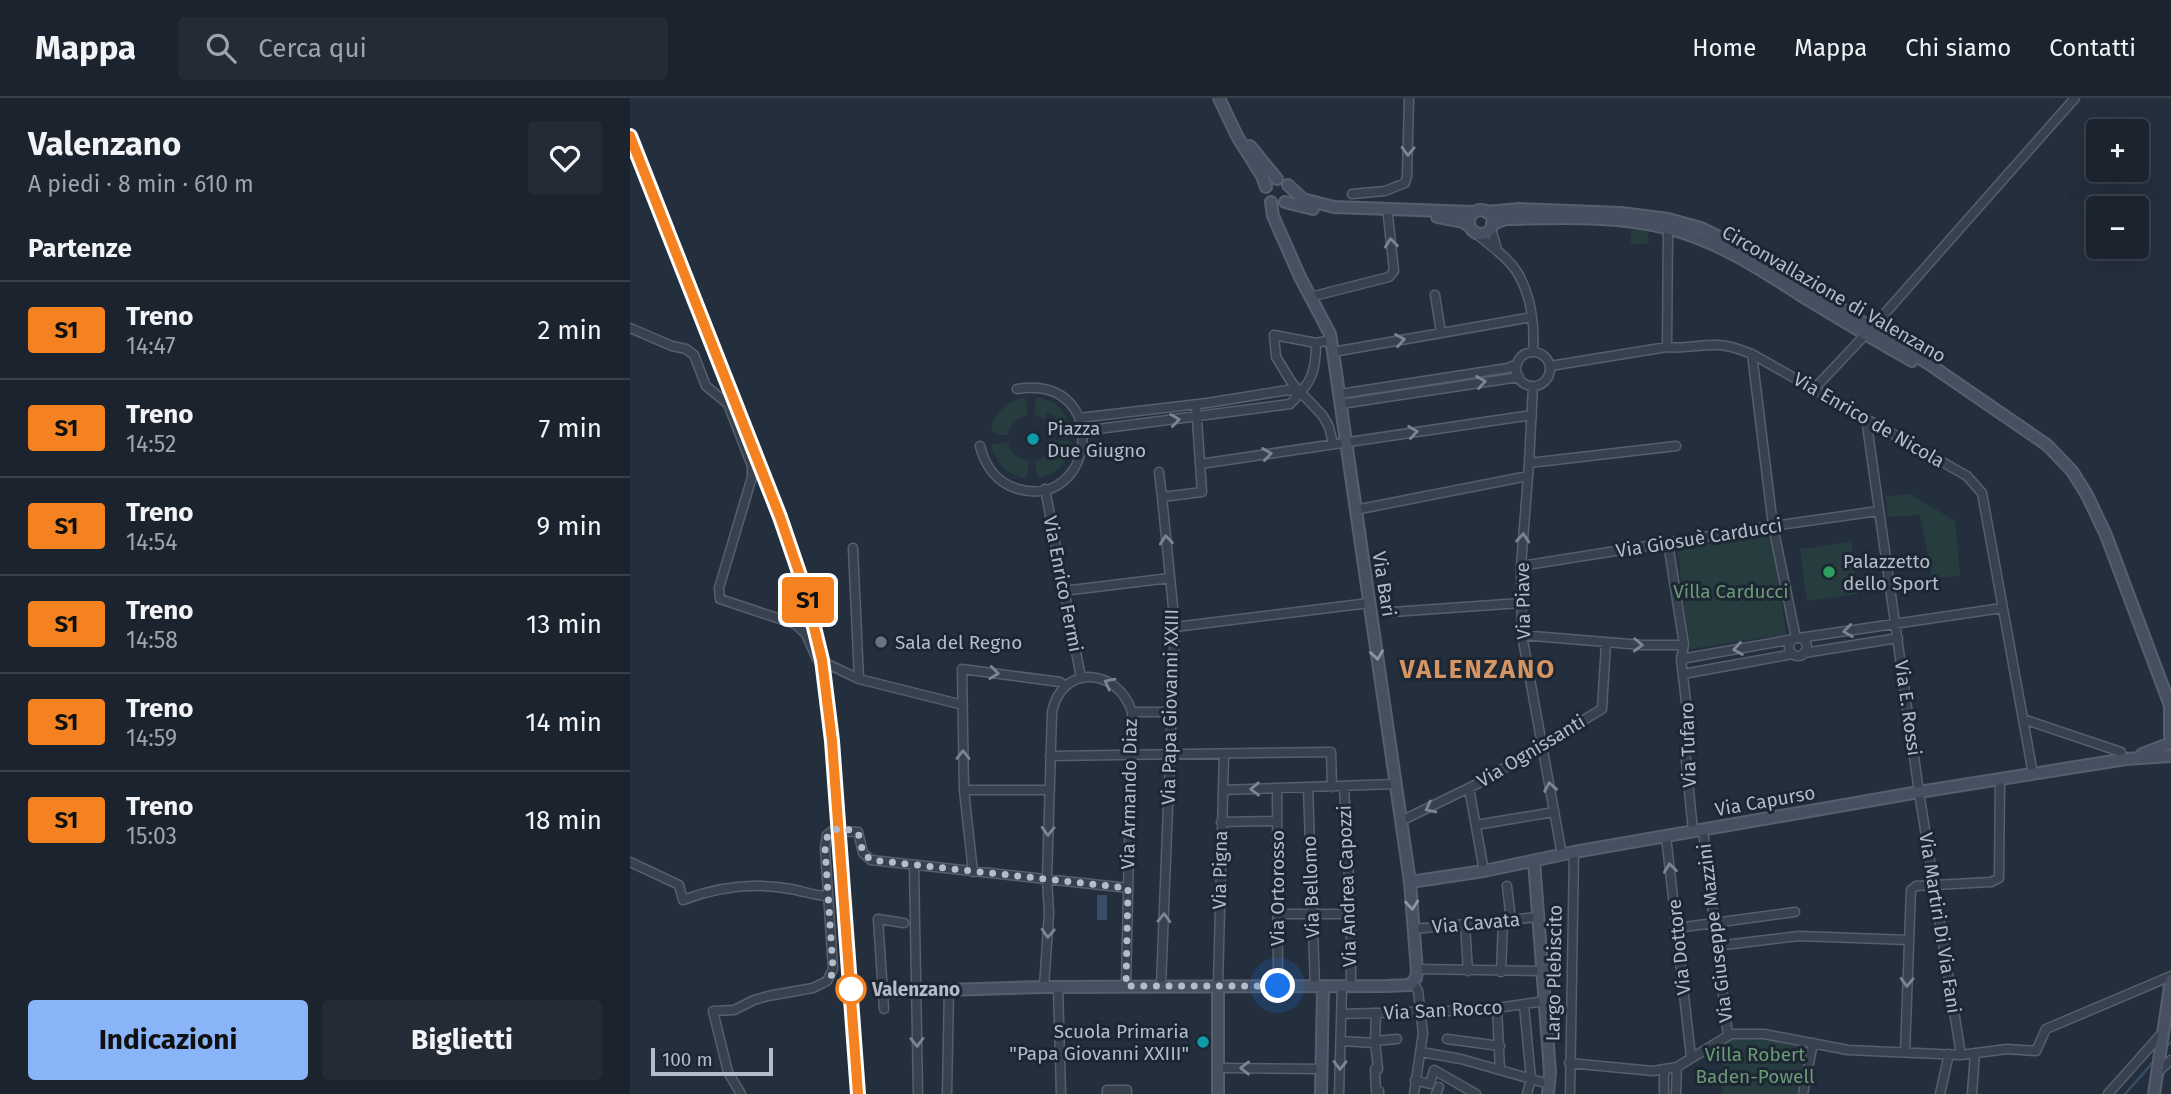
<!DOCTYPE html>
<html lang="it">
<meta charset="utf-8">
<style>
body{margin:0;font-family:"Fira Sans",sans-serif;background:#242b36;color:#f1f3f6;height:100vh;display:flex;flex-direction:column;font-size:26px;white-space:nowrap}
*{box-sizing:border-box;margin:0}
p{font-size:23px;color:#a0a4aa}
.icon{flex:none;width:38px;height:38px;fill:none;stroke:currentColor;stroke-width:2;stroke-linecap:round;stroke-linejoin:round}
.map{position:relative;flex:1;overflow:hidden}
.sheet{display:flex;flex-direction:column;background:#1b232e;width:630px}
.sheet>*{flex:none}
.badge{padding:0 14px;border-radius:5px;font-size:24px;line-height:46px}
.controls{position:absolute;left:1456px;top:21px;display:grid;gap:14px}
.controls a{display:grid;place-items:center;width:63px;height:63px;border-radius:7px;background:#1b232e;box-shadow:0 7px 28px #0002,0 0 0 2px #39404a;font-size:35px}
.scale{position:absolute;left:21px;bottom:18px;width:122px;box-sizing:border-box;padding-left:7px;border:4px solid #b4bcc9;border-top:0;font-size:19px;line-height:24px;white-space:nowrap;color:#b4bcc9;-webkit-text-stroke:5px #1d2633;paint-order:stroke}
.you{position:absolute;width:35px;height:35px;margin:-18px;border:5px solid #fff;border-radius:50%;background:#1a73e8;box-shadow:0 0 0 10px #1a73e833}
.map>.badge{position:absolute;translate:-50% -50%;box-shadow:0 0 0 4px #fff}
h2{padding:0 28px;font-size:26px;line-height:63px}
.round{display:grid;place-items:center;flex:none;width:74px;height:74px;border-radius:7px;background:#242b36}
.head{display:flex;align-items:center;justify-content:space-between;height:119px;padding:0 28px}
h1{font-size:33px;font-weight:700;line-height:52px}
.primary-button{display:flex;gap:14px;margin-top:auto;padding:14px 28px}
.primary-button a{flex:1;height:80px;border-radius:7px;background:#8ab4f8;color:#111;font-size:28px;font-weight:700;line-height:80px;text-align:center}
.primary-button a+a{background:#242b36;color:#f1f3f6}
ul{padding:0;list-style:none}
li{display:flex;align-items:center;gap:21px;height:98px;padding:0 28px;border-top:2px solid #39404a}
li div{flex:1}
li b{display:block;font-size:26px}
li em{font-style:normal}
li .badge{min-width:77px;font-weight:700;text-align:center}
header{display:flex;align-items:center;gap:42px;box-sizing:border-box;height:98px;padding:0 35px;background:#1b232e;border-bottom:2px solid #39404a}
header strong{font-size:33px}
nav{display:flex;gap:38px;margin-inline-start:auto;font-size:24px}
.search{width:490px;height:63px;background:#242b36;display:flex;align-items:center;gap:18px;box-sizing:border-box;padding:0 24px;border-radius:7px;color:#a0a4aa;font-size:26px}
main{display:flex;flex:1;min-height:0}
.map>svg:first-child{display:block}
</style>
<header>
<strong>Mappa</strong>
<div class="search"><svg class="icon" aria-label="search" viewBox="0 0 24 24"><circle cx="10" cy="10" r="6"/><path d="M15 15l6 6"/></svg>Cerca qui</div>
<nav><a>Home</a><a>Mappa</a><a>Chi siamo</a><a>Contatti</a></nav>
</header>
<main>
<section class="sheet">
<div class="head"><div><h1>Valenzano</h1><p>A piedi · 8 min · 610 m</p></div><a class="round"><svg class="icon" aria-label="heart" viewBox="0 0 24 24"><path d="M12 20l-8-8c-3-5 5-10 8-4 3-6 11-1 8 4z"/></svg></a></div>
<h2>Partenze</h2>
<ul>
<li><span class="badge" style="background:#f58220;color:#111">S1</span><div><b>Treno</b><p>14:47</p></div><em>2 min</em></li>
<li><span class="badge" style="background:#f58220;color:#111">S1</span><div><b>Treno</b><p>14:52</p></div><em>7 min</em></li>
<li><span class="badge" style="background:#f58220;color:#111">S1</span><div><b>Treno</b><p>14:54</p></div><em>9 min</em></li>
<li><span class="badge" style="background:#f58220;color:#111">S1</span><div><b>Treno</b><p>14:58</p></div><em>13 min</em></li>
<li><span class="badge" style="background:#f58220;color:#111">S1</span><div><b>Treno</b><p>14:59</p></div><em>14 min</em></li>
<li><span class="badge" style="background:#f58220;color:#111">S1</span><div><b>Treno</b><p>15:03</p></div><em>18 min</em></li>
</ul>
<div class="primary-button"><a>Indicazioni</a><a>Biglietti</a></div>
</section>
<div class="map">
<svg width="1541" height="996" viewBox="0 0 1541 996">
<rect width="100%" height="100%" fill="#242f3e"/>
<!-- green -->
<path fill="#263c3f" d="M1004,131L1017,133L1019,145L1001,147L1000,137Z
M395,299L398,317C386,320 381,326 378,337H370L361,332C365,314 376,303 395,299Z
M406,299C426,302 436,313 441,333L424,335L419,323L425,322L424,317L416,315L415,321L404,316Z
M424,342L442,344C438,364 428,376 408,380L405,363C416,360 421,353 424,342Z
M378,344C380,356 388,360 399,363L397,381C377,376 366,367 361,347Z
M1280,396L1325,423L1330,478L1302,480L1290,417L1257,419L1256,398Z
M1143,437L1156,536L1060,551L1047,450Z
M1221,444L1228,496L1177,503L1170,451Z
M1101,936L1183,945L1172,996H1092L1093,945Z"/>
<!-- water -->
<path fill="#394c67" d="M467,797H477V822H467Z"/>
<g fill="none" stroke-linecap="round" stroke-linejoin="round">
<!-- stream -->
<path stroke="#394c67" stroke-width="2.5" d="M1534,951L1541,944
M1495,996L1525,962"/>
<defs>
<path id="street" d="M722,96L755,93L775,85L777,78L779,0
M861,130L867,152
M847,136C860,148 877,158 887,174C901,197 905,227 903,254
M805,197L811,235
M680,199L759,179L764,173L758,118
M0,230L42,248L56,251L64,257L76,288L98,306L122,368V379L89,490L90,501L165,526L176,536L187,561L229,581L333,607
M1242,230L1445,0
M686,245L644,237L646,259L662,285L693,318L699,329L703,346
M1037,249L1038,130
M703,254L902,219
M886 271a17 17 0 1 1 34 0a17 17 0 1 1-34 0Z
M1122,256L1143,428L1166,540
M920,268L1037,249C1056,251 1071,246 1088,247C1100,247 1111,252 1122,256L1337,378L1352,395L1403,676
M903,288L899,365L891,468L892,537L932,757
M1184,291L1235,237
M710,296L878,270L887,266
M711,306L889,279
M449,320L577,305L658,292L671,295
M1236,320L1289,694L1331,957
M453,333L660,306C681,285 686,275 686,245L701,242
M350,348C355,368 367,385 388,391C466,413 482,276 387,291
M899,365L1046,348
M570,366L902,317
M529,374L532,399
M415,391L451,580
M725,412L898,378
M1038,445L1054,547L1051,561L1060,638L1055,652L1063,733
M223,450L229,581
M891,468L1143,428L1248,413
M433,493L540,480
M762,514L891,505
M545,529L739,505
M892,537L1012,547H1054
M1169,540L1372,510
M1159 549a9 9 0 1 1 18 0a9 9 0 1 1-18 0Z
M1174,555L1268,540
M1051,561L1164,541
M1053,576L1163,556
M502,614H540
M1393,621L1491,654L1492,662
M420,658L701,654L702,689
M678,689L685,889
M714,689L721,816V888
M839,690L854,773
M647,691L648,888
M334,692H420
M593,692L766,686
M771,723L849,685L972,611L976,545
M591,724L647,723
M846,727L924,714
M1073,732L1098,938
M1036,738L1061,959
M0,764L49,787L53,802C88,789 124,784 161,791C173,793 185,798 198,798
M284,767L288,996
M343,774L334,692L332,571L430,584L436,588
M877,788L881,822
M648,816H721
M835,826L838,873
M1047,830L1165,814
M784,831L908,819
M1086,848L1169,838L1279,842
M787,871L913,873
M871,874L873,823
M783,884L788,893L793,935L784,996
M588,887L594,656
M531,888L545,529L532,399L572,394L566,307
M414,889L419,815L417,781L422,614C431,567 487,568 502,614L496,888
M428,889L431,996
M894,907L901,981L897,996
M867,910L870,972
M254,911L248,821L274,825
M746,915L745,943L748,971H745L746,993H749V996
M711,916L853,912L915,903
M817,941L870,948
M711,943L745,945
M745,943L767,941
M791,954L831,961L919,986
M1275,954L1281,792L1286,788L1361,784L1369,780L1370,681
M939,965L1023,973L1047,969L1101,936H1134L1218,952L1331,957L1377,951L1406,953L1416,931L1541,878
M588,970L691,971
M1526,976L1541,962
M785,982L800,986L804,972L846,996
M111,996L98,974L83,913L104,912L124,902L138,898L183,890L197,883L203,871L195,750L197,737L202,733L228,734L233,755L241,762L498,790
M317,996L319,891
M477,996V992H497V996
M709,996L712,888
M806,996L809,989
M940,996L944,754
M1034,996V971
M1046,996L1047,969
M1173,996L1183,945
M1310,996L1319,956
M1342,996L1345,955
M1478,996L1534,933"/>
<path id="secondary" d="M589,0L607,38L632,78L636,89
M620,48L647,81
M658,87L673,101L704,109L844,114
M655,104L683,111
M839 124a12 12 0 1 1 24 0a12 12 0 1 1-24 0Z
M856,114L889,111L991,115L1038,121L1071,130L1124,156L1299,266L1417,347L1442,373L1457,397L1476,437L1541,610
M807,119L833,124L839,128
M862,126L876,121C929,120 988,117 1040,131C1089,144 1130,171 1172,198C1208,220 1245,242 1282,263
M1540,638V609
M1512,656L1536,647
M904,763L920,974L918,996
M780,784L854,773L944,754L1289,694L1496,661L1540,658
M588,887V996
M253,894L414,889L757,888L780,887L786,880L787,873L780,784L703,254L700,236L670,179L643,118L641,104
M691,996L693,889
M1524,996L1541,882"/>
</defs>
<!-- street casing -->
<use href="#street" stroke="#565f6c" stroke-width="11"/>
<!-- secondary casing -->
<use href="#secondary" stroke="#565f6c" stroke-width="14"/>
<!-- street -->
<use href="#street" stroke="#38414e" stroke-width="8"/>
<!-- secondary -->
<use href="#secondary" stroke="#465061" stroke-width="10"/>
<defs>
<path id="rail" d="M0,38L150,419L175,492L192,562L202,643L228,996"/>
</defs>
<!-- rail casing -->
<use href="#rail" stroke="#5a6575" stroke-width="5"/>
<!-- rail -->
<use href="#rail" stroke="#1d2633" stroke-width="2.5" stroke-dasharray="8" stroke-linecap="butt"/>
</g>
<!-- one-way arrows -->
<defs><path id="oneway-chevron" d="M-2-3.5L2.5 0L-2 3.5" fill="none" stroke-width="1.6" stroke-linecap="round" stroke-linejoin="round" transform="scale(1.75)"/></defs>
<g stroke="#7c8592">
<use href="#oneway-chevron" transform="translate(778 53) rotate(92)"/>
<use href="#oneway-chevron" transform="translate(761 145) rotate(-96)"/>
<use href="#oneway-chevron" transform="translate(770 242) rotate(-10)"/>
<use href="#oneway-chevron" transform="translate(851 284) rotate(-9)"/>
<use href="#oneway-chevron" transform="translate(545 322) rotate(-8)"/>
<use href="#oneway-chevron" transform="translate(783 334) rotate(-8)"/>
<use href="#oneway-chevron" transform="translate(637 356) rotate(-8)"/>
<use href="#oneway-chevron" transform="translate(893 440) rotate(-85)"/>
<use href="#oneway-chevron" transform="translate(536 442) rotate(-96)"/>
<use href="#oneway-chevron" transform="translate(1218 533) rotate(172)"/>
<use href="#oneway-chevron" transform="translate(1008 547) rotate(2)"/>
<use href="#oneway-chevron" transform="translate(1108 551) rotate(170)"/>
<use href="#oneway-chevron" transform="translate(364 575) rotate(7)"/>
<use href="#oneway-chevron" transform="translate(479 585) rotate(-153)"/>
<use href="#oneway-chevron" transform="translate(333 657) rotate(-90)"/>
<use href="#oneway-chevron" transform="translate(920 689) rotate(-100)"/>
<use href="#oneway-chevron" transform="translate(625 691) rotate(179)"/>
<use href="#oneway-chevron" transform="translate(800 710) rotate(153)"/>
<use href="#oneway-chevron" transform="translate(418 733) rotate(92)"/>
<use href="#oneway-chevron" transform="translate(1040 770) rotate(-97)"/>
<use href="#oneway-chevron" transform="translate(534 820) rotate(-88)"/>
<use href="#oneway-chevron" transform="translate(418 835) rotate(93)"/>
<use href="#oneway-chevron" transform="translate(1277 884) rotate(92)"/>
<use href="#oneway-chevron" transform="translate(287 944) rotate(89)"/>
<use href="#oneway-chevron" transform="translate(710 967) rotate(91)"/>
<use href="#oneway-chevron" transform="translate(615 970) rotate(-179)"/>
</g>
<g stroke="#8e96a5">
<use href="#oneway-chevron" transform="translate(747 557) rotate(82)"/>
<use href="#oneway-chevron" transform="translate(782 807) rotate(85)"/>
</g>
<g fill="none" stroke-linecap="round" stroke-linejoin="round">
<defs>
<path id="line" d="M0,38L150,419L175,492L192,562L202,643L228,996"/>
</defs>
<!-- line casing -->
<use href="#line" stroke="#fff" stroke-width="16"/>
<!-- line -->
<use href="#line" stroke="#f58220" stroke-width="10"/>
<!-- walk -->
<path stroke="#b4bcc9" stroke-width="7" stroke-dasharray="0 12.6" d="M221,891L201,879L203,871L195,750C196,728 210,729 228,734L233,755L241,762L498,790L496,888H648"/>
</g>
<!-- markers -->
<g fill="#0f9aa8" stroke="#1d2633" stroke-width="2.5">
<circle cx="403" cy="341" r="7"/>
<circle cx="573" cy="944" r="7"/>
</g>
<circle fill="#2e9e5b" stroke="#1d2633" stroke-width="2.5" cx="1199" cy="474" r="7"/>
<circle fill="#6b7280" stroke="#1d2633" stroke-width="2.5" cx="251" cy="544" r="7"/>
<circle fill="#fff" stroke="#f58220" stroke-width="3.5" cx="221" cy="891" r="14"/>
<g text-anchor="middle" dominant-baseline="central" stroke-width="6" stroke-linejoin="round" paint-order="stroke">
<!-- street labels -->
<g font-size="19" fill="#b4bcc9" stroke="#1d2633">
<text transform="translate(1204 196) rotate(30)">Circonvallazione di Valenzano</text>
<text transform="translate(1239 322) rotate(30)">Via Enrico de Nicola</text>
<text transform="translate(1069 440) rotate(-9)">Via Giosuè Carducci</text>
<text transform="translate(433 486) rotate(79)">Via Enrico Fermi</text>
<text transform="translate(754 486) rotate(81)">Via Bari</text>
<text transform="translate(893 503) rotate(-91)">Via Piave</text>
<text transform="translate(540 609) rotate(-89)">Via Papa Giovanni XXIII</text>
<text transform="translate(1278 610) rotate(82)">Via E. Rossi</text>
<text transform="translate(1058 647) rotate(-92)">Via Tufaro</text>
<text transform="translate(901 653) rotate(-31)">Via Ognissanti</text>
<text transform="translate(499 696) rotate(-89)">Via Armando Diaz</text>
<text transform="translate(1135 703) rotate(-10)">Via Capurso</text>
<text transform="translate(590 772) rotate(-89)">Via Pigna</text>
<text transform="translate(717 788) rotate(-92)">Via Andrea Capozzi</text>
<text transform="translate(681 789) rotate(-92)">Via Bellomo</text>
<text transform="translate(647 790) rotate(-90)">Via Ortorosso</text>
<text transform="translate(846 825) rotate(-5)">Via Cavata</text>
<text transform="translate(1310 825) rotate(81)">Via Martiri Di Via Fani</text>
<text transform="translate(1085 835) rotate(-97)">Via Giuseppe Mazzini</text>
<text transform="translate(1049 849) rotate(-96)">Via Dottore</text>
<text transform="translate(924 875) rotate(-89)">Largo Plebiscito</text>
<text transform="translate(813 912) rotate(-3)">Via San Rocco</text>
</g>
<!-- poi labels -->
<g font-size="19" fill="#b4bcc9" stroke="#1d2633" text-anchor="start">
<text x="417" y="330">Piazza<tspan x="417" dy="22">Due Giugno</tspan></text>
<text x="1213" y="463">Palazzetto<tspan x="1213" dy="22">dello Sport</tspan></text>
<text x="265" y="544">Sala del Regno</text>
<text x="559" y="933" text-anchor="end">Scuola Primaria<tspan x="559" dy="22">"Papa Giovanni XXIII"</tspan></text>
</g>
<!-- park labels -->
<g font-size="19" fill="#6b9a76" stroke="#1d2633">
<text x="1101" y="493">Villa Carducci</text>
<text x="1125" y="956">Villa Robert<tspan x="1125" dy="22">Baden-Powell</tspan></text>
</g>
<!-- stop labels -->
<g font-size="19" font-weight="bold" fill="#b4bcc9" stroke="#1d2633" text-anchor="start">
<text x="242" y="891">Valenzano</text>
</g>
<!-- district labels -->
<g font-size="26" font-weight="bold" letter-spacing="2" fill="#d59563" stroke="#1d2633">
<text x="848" y="571">VALENZANO</text>
</g>
</g>
</svg>
<div class="controls">
<a>+</a>
<a>−</a>
</div>
<div class="scale">100 m</div>
<div class="you" style="left:648px;top:888px"></div>
<b class="badge" style="left:178px;top:502px;background:#f58220;color:#111">S1</b>
</div>
</main>
